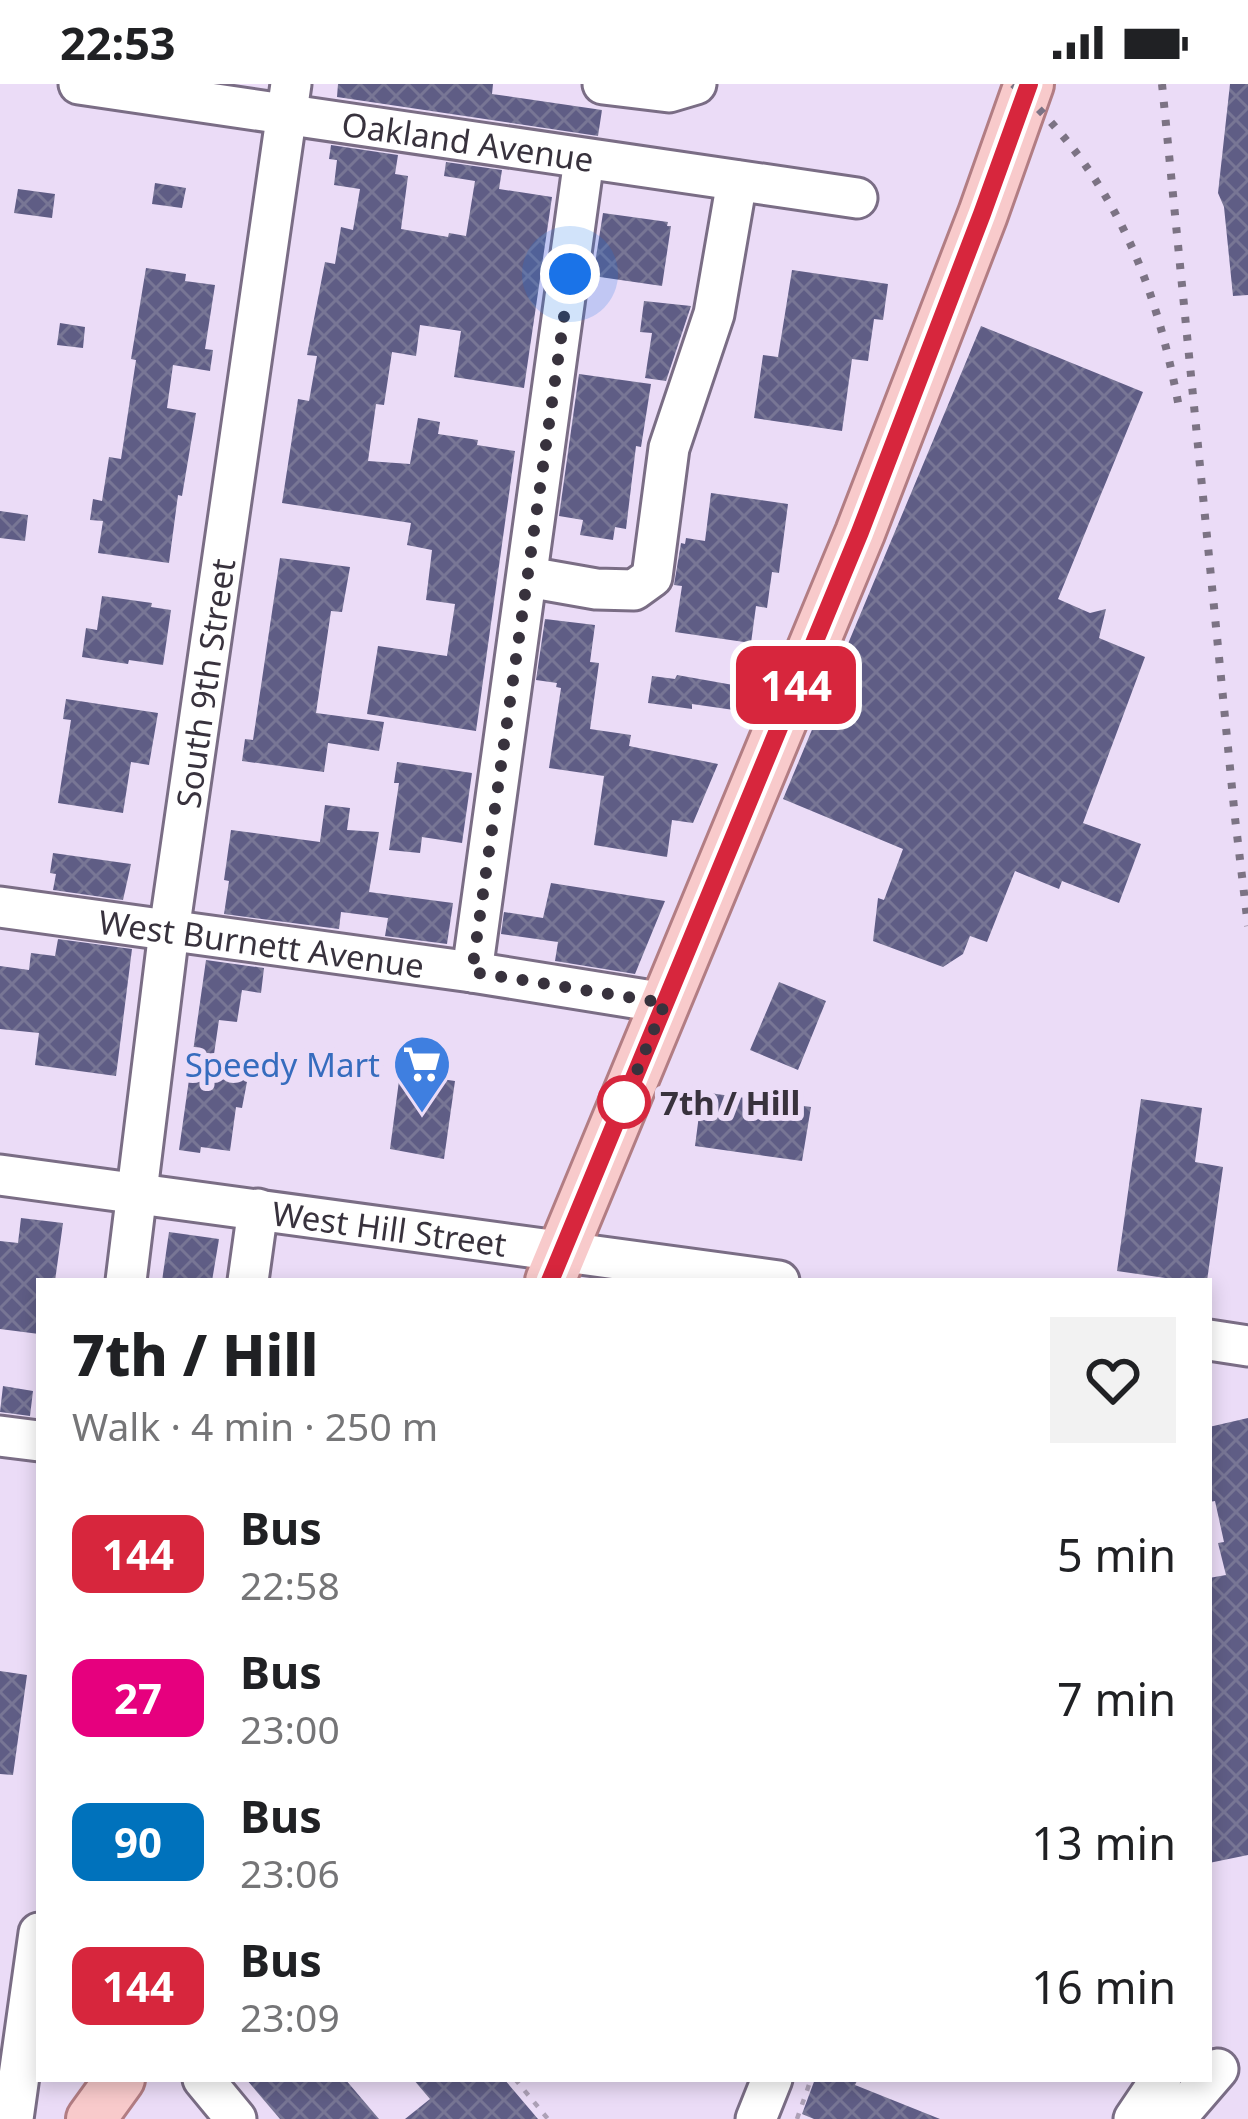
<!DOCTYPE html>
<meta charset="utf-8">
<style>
body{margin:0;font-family:"Noto Sans",sans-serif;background:#f2f2f2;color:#202124;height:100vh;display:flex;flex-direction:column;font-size:45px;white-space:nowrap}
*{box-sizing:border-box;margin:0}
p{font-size:39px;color:#757577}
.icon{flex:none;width:66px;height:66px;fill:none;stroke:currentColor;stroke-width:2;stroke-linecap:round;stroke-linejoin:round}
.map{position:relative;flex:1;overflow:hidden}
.side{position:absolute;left:36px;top:1194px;width:1176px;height:804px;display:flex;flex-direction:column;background:#fff;border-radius:0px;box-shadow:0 6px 18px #0003}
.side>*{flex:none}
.badge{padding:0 24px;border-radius:18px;font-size:42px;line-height:78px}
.you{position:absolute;width:60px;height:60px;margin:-30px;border:9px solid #fff;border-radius:50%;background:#1a73e8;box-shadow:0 0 0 18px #1a73e833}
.map>.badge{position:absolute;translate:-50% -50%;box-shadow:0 0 0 6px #fff}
.round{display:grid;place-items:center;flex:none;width:126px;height:126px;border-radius:0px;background:#f2f2f2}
.headline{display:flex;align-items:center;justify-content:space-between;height:204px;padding:0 36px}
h1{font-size:57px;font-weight:800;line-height:90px}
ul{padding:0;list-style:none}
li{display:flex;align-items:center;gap:36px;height:144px;padding:0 36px}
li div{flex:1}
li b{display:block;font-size:45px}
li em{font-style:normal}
li .badge{min-width:132px;font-weight:700;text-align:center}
.status{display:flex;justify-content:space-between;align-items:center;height:84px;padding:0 60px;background:#fff;direction:ltr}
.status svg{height:33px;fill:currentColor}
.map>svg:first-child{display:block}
</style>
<div class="status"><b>22:53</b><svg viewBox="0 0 49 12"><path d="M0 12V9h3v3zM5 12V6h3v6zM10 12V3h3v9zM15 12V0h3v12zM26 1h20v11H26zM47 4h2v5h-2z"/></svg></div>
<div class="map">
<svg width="1248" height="2035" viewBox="0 0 1248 2035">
<defs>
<pattern id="building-cross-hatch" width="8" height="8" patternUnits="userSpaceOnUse" patternTransform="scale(3)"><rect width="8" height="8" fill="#5f5d85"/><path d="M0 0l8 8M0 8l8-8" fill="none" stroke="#787695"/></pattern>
</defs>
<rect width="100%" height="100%" fill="#ebdcf7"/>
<!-- building -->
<path fill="url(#building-cross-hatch)" d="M338,0H493L492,10L602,26L598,52L337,13Z
M1230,0H1248V211L1233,212L1224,123L1218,109Z
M331,61L398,71L395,90L408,92L401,145L448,153L449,149L466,152L475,97L444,92L446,78L502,86L499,105L552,113L524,304L454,293L461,247L420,241L416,272L392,268L384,321L376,320L368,377L410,380L418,334L440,338L438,350L478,356L477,361L515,367L476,647L367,630L378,562L447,572L455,520L426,516L432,466L407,461L411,439L282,419L298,315L309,317L317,272L307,271L325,178L335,180L341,143L353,146L360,105L334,101L337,76L329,75Z
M155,99L186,104L182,124L152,120Z
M18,105L55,110L52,134L14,129Z
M603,129L668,138L667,142H671L662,202L593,192Z
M146,184L186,190L185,197L215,201L205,265L213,266L210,287L173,281L167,324L196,329L182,412L178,411L169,479L98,469L103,437L90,436L93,415L102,417L109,373L121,375L136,276L131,275Z
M792,186L888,200L883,236L874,235L868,277L852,275L842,347L754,334L763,271L778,273Z
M644,217L691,222L666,297L645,294L652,249L640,248Z
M60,239L85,243L83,264L57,261Z
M981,242L1143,308L1058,515L1090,529L1106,525L1099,554L1145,573L1083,739L1141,760L1119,819L1062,797L1059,805L1015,787L987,858L970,852L963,870L943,883L873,857L878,814L884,816L903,765L783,715Z
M579,290L651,300L641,363L636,362L626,445L615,443L613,456L580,451L583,436L559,432Z
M711,409L788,420L779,489L772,488L767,524L756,522L751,559L675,548L682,502L674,501L681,459L685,460L686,454L705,457Z
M0,427L28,431L25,457L0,454Z
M280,474L350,483L342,528L331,527L316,629L384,638L379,667L328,659L324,688L242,677L245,655L253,656Z
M102,512L152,519L151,523L171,526L163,581L129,576L128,580L82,573L86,544L97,546Z
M545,535L595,541L590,578L599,579L590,645L631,651L629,662L718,680L693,739L672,736L667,773L594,761L604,692L549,684L561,604L556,603L557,599L536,596Z
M677,591L750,604L741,627L692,620V625L648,619L652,592L675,595Z
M66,615L158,629L149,681L131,678L123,729L58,719L71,636L63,635Z
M397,678L472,689L462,759L422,753L420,769L389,766L399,699H394Z
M325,721L350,724L347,746L379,748L369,808L453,819L447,860L385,852L388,834L341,828L339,845L224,830L229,797L224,796L231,746L320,758Z
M53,769L131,780L123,816L53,806L56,790L50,789Z
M551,799L665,817L635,890L555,877L558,858L501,850L504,828L543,834Z
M58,855L132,865L116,992L35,981L39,949L0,945V882L29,886L31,869L55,872Z
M206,876L264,884L261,909L242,906L237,938L219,936L213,977L250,982L242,1024L236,1023L230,1067L201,1063L200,1069L179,1066Z
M779,898L826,917L798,986L750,966Z
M400,989L455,997L444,1075L390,1065Z
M702,1008L811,1023L802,1077L695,1062Z
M1141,1015L1202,1024L1195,1078L1223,1083L1207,1197H1186L1117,1187Z
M21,1134L63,1139L55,1197H39V1250L0,1245V1157L18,1159Z
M169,1148L219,1155L212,1197H162Z
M3,1302L33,1307L30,1332L0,1328Z
M1248,1334V1771L1209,1779V1494L1226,1491L1218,1459L1224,1458L1215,1417L1209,1418V1343Z
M0,1587L27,1591L13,1691L0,1690Z
M246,1995H345L379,2035H280Z
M413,1995H504L538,2035H405L430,2015Z
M815,1995H858L855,2001L940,2035H814L802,2030Z"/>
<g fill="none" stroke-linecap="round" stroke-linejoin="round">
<defs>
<g id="minor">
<path id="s1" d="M79,0L857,114"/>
<path d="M603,0L669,8L696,0"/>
<path d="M528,493L596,505L634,506L652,493L669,364L714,230L737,97"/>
<path id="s2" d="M0,823L472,888L665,919"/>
<path d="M472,888L584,75"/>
<path id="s3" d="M0,1091L779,1197"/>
<path id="s4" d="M126,1197L169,847L291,0"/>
<path d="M248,1197L258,1125"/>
<path d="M1209,1256L1248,1262"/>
<path d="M0,1352L39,1357"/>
<path d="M203,1995L236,2035"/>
<path d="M13,2035L39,1849"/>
<path d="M756,2035L772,1995"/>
<path d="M1134,2035L1161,1995"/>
<path d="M1175,2035L1218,1985"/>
</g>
<path id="major" d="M550,1197L860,449L983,130L1029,0
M91,2035L120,1995"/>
</defs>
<!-- minor casing -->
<use href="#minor" stroke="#7a6d85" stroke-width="45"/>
<!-- major casing -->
<use href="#major" stroke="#b27d83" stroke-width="54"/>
<!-- path -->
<path stroke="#ada1b7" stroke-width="4.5" stroke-dasharray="6 9" stroke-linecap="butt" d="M515,1995L548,2035
M797,2035L811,1995"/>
<!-- minor -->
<use href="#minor" stroke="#fff" stroke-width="39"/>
<!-- major -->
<use href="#major" stroke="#f8cacb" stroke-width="48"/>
<!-- rail -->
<path stroke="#7c7384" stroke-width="8" stroke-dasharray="6 12" stroke-linecap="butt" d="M1013,0C1114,92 1156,196 1180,329
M1162,0L1235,734L1248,842"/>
</g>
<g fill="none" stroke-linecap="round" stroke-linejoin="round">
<defs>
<path id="line" d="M550,1197L860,448L982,130L1029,0"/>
</defs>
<!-- line casing -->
<use href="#line" stroke="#fff" stroke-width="27"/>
<!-- line -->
<use href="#line" stroke="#d7263d" stroke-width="18"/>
<!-- walk -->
<path stroke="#38323d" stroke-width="12" stroke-dasharray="0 21.6" d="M570,190L472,888L665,919L624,1018"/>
</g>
<!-- icons -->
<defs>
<symbol id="supermarket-pin" viewBox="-11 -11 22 30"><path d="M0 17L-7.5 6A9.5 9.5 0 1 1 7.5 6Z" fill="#3f7fe0" stroke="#ebdcf7"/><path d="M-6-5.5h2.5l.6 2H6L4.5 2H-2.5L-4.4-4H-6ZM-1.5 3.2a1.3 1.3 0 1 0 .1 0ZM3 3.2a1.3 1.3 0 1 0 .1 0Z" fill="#fff"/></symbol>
</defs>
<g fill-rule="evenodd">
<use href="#supermarket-pin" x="389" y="947" width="66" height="90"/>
</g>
<!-- markers -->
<circle fill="#fff" stroke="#d7263d" stroke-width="6" cx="624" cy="1018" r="24"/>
<g text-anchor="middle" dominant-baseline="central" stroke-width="12" stroke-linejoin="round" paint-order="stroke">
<!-- street labels -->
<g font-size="33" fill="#38323d" stroke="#ebdcf7">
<text stroke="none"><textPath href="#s1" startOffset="393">Oakland Avenue</textPath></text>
<text stroke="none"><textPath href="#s4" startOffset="603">South 9th Street</textPath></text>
<text stroke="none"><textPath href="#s2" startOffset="264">West Burnett Avenue</textPath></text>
<text stroke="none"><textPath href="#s3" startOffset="393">West Hill Street</textPath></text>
</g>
<!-- shop labels -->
<g font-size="33" fill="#366cbe" stroke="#ebdcf7" text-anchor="end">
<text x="380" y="980">Speedy Mart</text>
</g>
<!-- stop labels -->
<g font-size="33" font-weight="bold" fill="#38323d" stroke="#ebdcf7" text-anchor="start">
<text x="660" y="1018">7th / Hill</text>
</g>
</g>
</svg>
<div class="you" style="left:570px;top:190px"></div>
<b class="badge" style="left:796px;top:601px;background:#d7263d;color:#fff">144</b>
<section class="side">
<div class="headline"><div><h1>7th / Hill</h1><p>Walk · 4 min · 250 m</p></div><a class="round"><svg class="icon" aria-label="heart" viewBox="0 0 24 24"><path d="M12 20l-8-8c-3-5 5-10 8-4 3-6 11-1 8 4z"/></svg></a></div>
<ul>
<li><span class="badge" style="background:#d7263d;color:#fff">144</span><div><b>Bus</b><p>22:58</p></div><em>5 min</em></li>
<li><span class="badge" style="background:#e6007e;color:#fff">27</span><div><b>Bus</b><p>23:00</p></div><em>7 min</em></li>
<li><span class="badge" style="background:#0072bc;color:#fff">90</span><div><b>Bus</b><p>23:06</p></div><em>13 min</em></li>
<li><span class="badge" style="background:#d7263d;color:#fff">144</span><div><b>Bus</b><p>23:09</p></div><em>16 min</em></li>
</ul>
</section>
</div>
